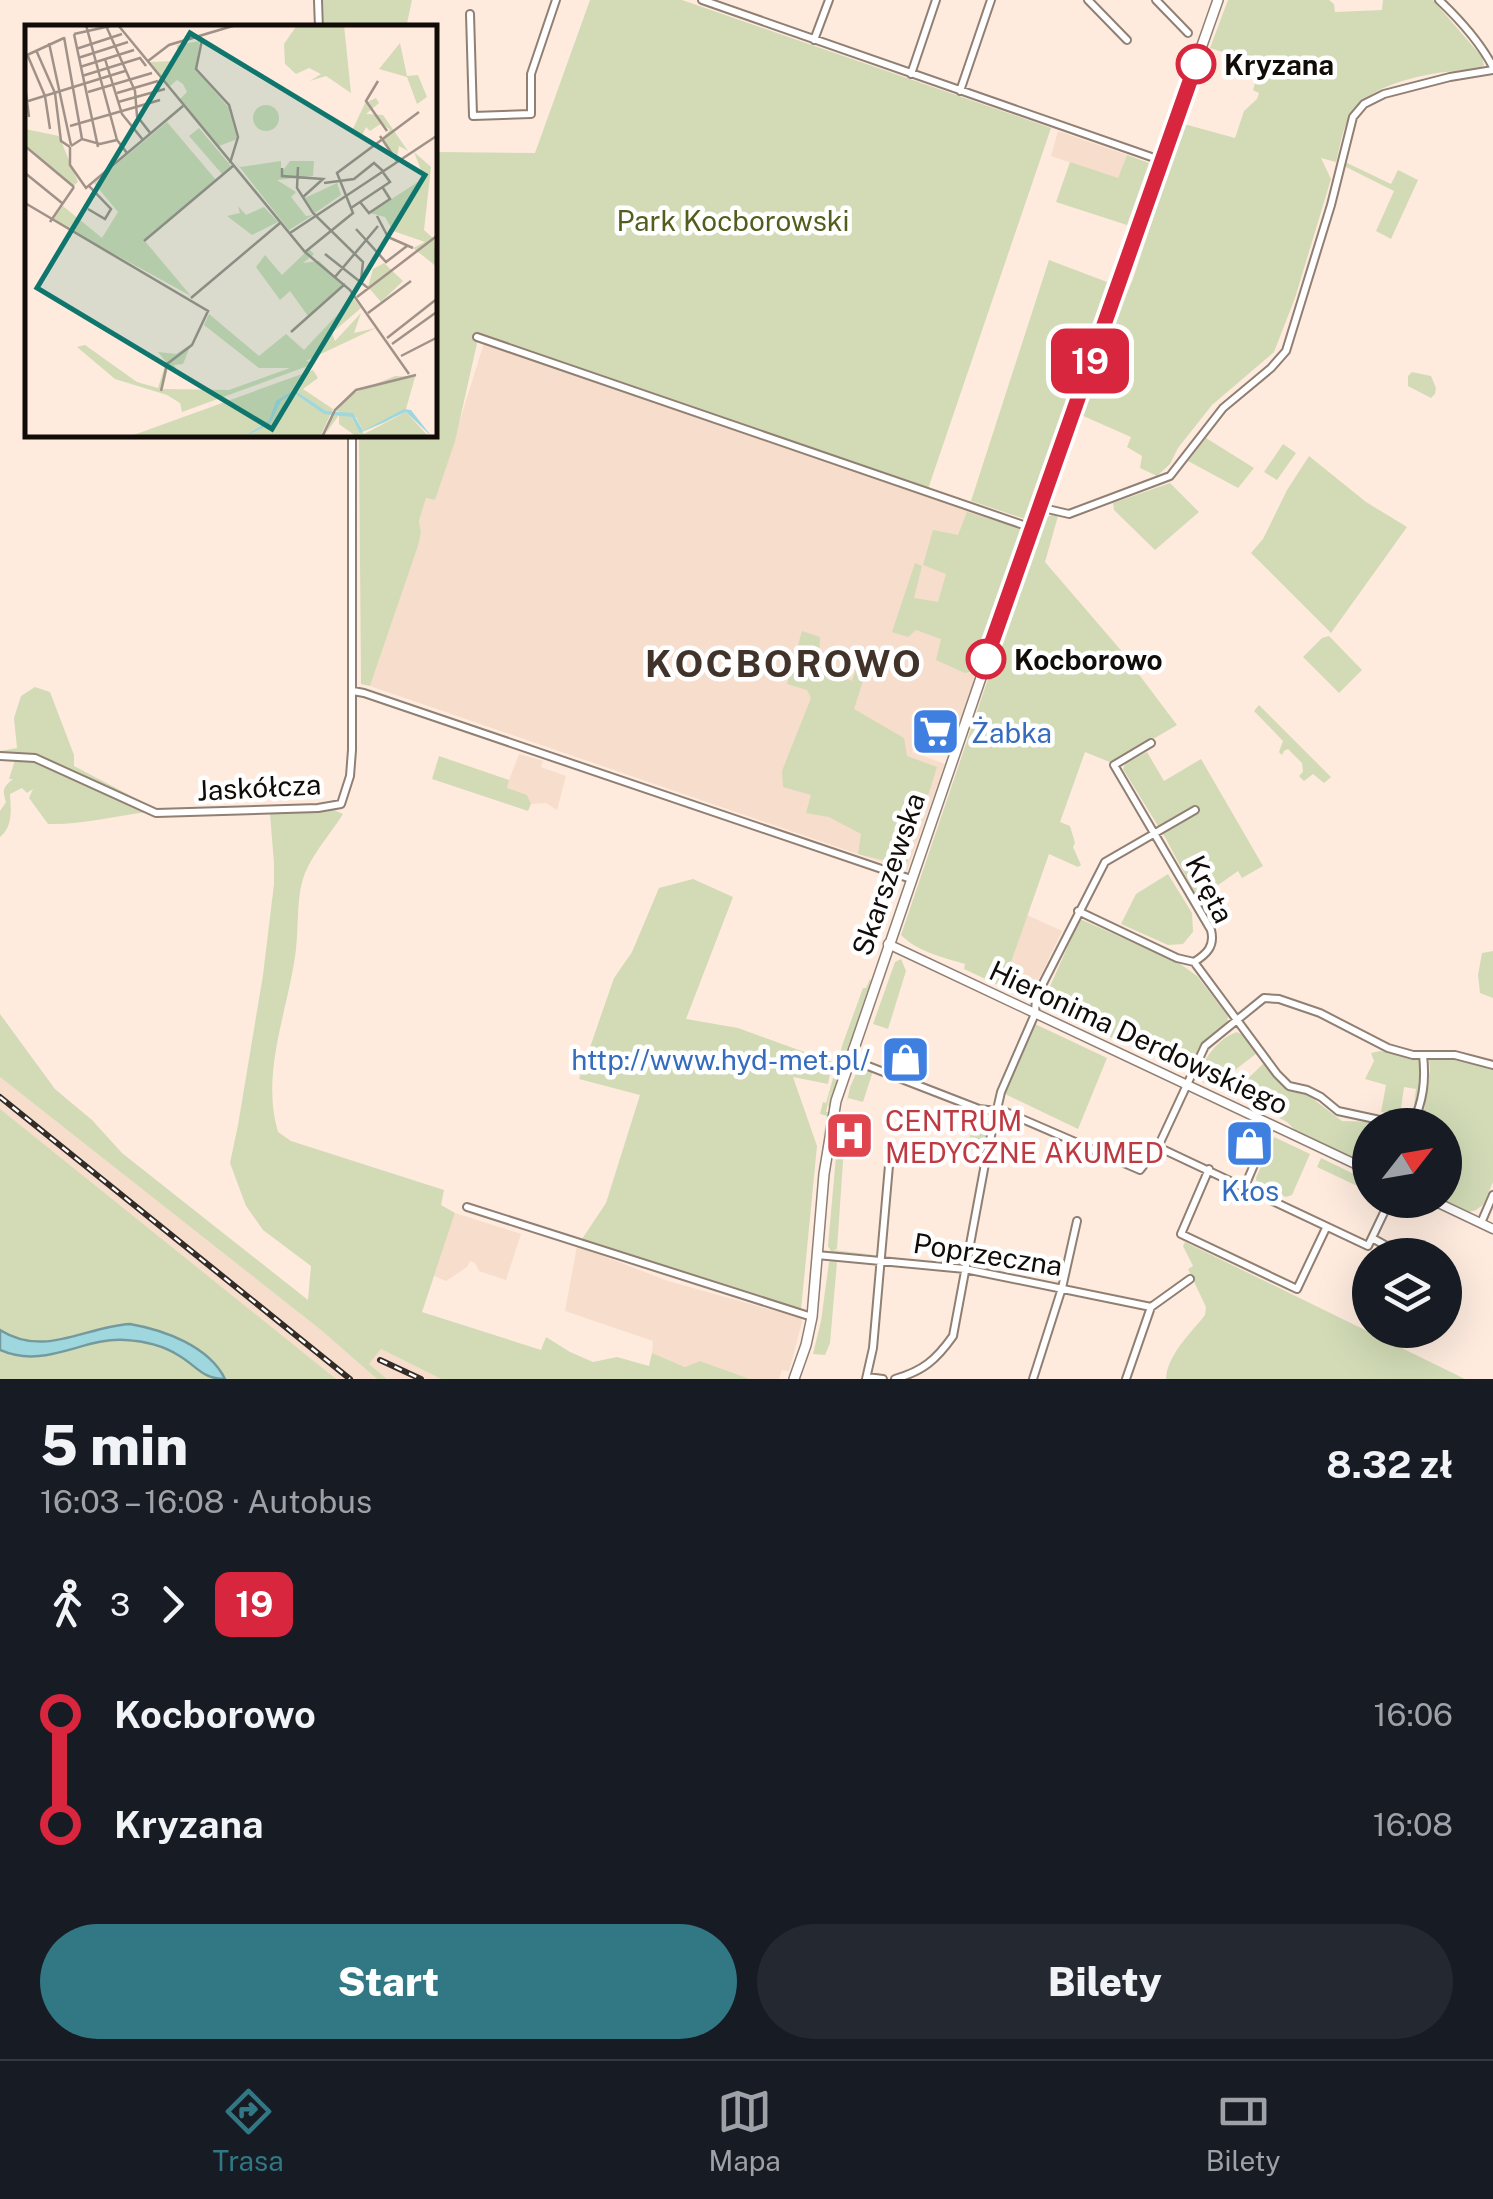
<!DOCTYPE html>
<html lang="pl">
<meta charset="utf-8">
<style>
body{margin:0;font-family:"Public Sans",sans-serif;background:#242831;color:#f1f3f6;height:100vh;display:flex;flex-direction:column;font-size:38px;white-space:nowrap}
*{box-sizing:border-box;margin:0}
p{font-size:32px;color:#9ea1a6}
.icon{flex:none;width:55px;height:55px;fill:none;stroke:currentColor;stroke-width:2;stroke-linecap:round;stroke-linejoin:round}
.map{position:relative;height:1379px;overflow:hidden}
.drawer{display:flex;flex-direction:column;background:#171b24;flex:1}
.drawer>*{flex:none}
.badge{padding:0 20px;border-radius:15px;font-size:35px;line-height:65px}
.needle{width:65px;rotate:59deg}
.fabs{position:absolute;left:1352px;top:1108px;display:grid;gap:20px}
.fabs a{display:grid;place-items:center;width:110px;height:110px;border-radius:50%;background:#171b24;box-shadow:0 10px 40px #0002;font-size:50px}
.map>.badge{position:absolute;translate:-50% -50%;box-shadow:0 0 0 5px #fff}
.legs{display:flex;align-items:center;gap:15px;height:110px;padding:0 40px;font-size:32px}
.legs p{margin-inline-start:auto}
.headline{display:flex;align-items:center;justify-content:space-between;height:170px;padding:0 40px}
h1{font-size:55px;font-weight:800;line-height:75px}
.button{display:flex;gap:20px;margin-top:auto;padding:20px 40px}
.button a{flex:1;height:115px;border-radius:60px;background:#317784;color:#fff;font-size:40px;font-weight:800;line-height:115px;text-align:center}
.button a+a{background:#242831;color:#f1f3f6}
ul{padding:0 40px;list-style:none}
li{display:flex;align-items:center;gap:35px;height:110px;font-size:38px}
li i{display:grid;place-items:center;width:15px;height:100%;margin:0 12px;background:currentColor}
li i::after{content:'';width:25px;height:25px;margin:-12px;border:8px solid;border-radius:50%;background:#171b24}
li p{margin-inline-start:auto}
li:first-child i{background:linear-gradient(#0000 50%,currentColor 0)}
li:last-child i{background:linear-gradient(currentColor 50%,#0000 0)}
.menu{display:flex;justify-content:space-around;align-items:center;height:140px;border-top:2px solid #363941;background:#171b24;font-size:28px;color:#9ea1a6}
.menu a{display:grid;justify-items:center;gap:5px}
.menu .selected{color:#317784}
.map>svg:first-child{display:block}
</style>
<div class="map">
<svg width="1493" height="1379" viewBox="0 0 1493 1379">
<rect width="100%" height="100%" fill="#feebde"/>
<!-- built -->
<path fill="#f6ddcc" d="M1058,131L1127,155L1118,179L1051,156Z
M484,343L1026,530L959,724L924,713L912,752L945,764L907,871L370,686L418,546L421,533L419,521L426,498L435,500Z
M519,754L543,761L541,767L566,776L557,810L546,803L531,804L527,795L506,788Z
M1027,915L1062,931L1035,987L1007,975Z
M0,1077L321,1330L377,1379H331L0,1115Z
M455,1213L521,1234L506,1280L479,1271L475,1263L470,1261L467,1267L446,1281L434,1276Z
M577,1246L668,1281L801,1318L802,1322L789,1371L782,1370L779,1379H750L700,1361L685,1367L652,1353L653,1341L565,1311Z
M381,1349L441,1379H387L369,1364Z"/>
<!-- green -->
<path fill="#d2dbb6" d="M323,0H412L406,28L324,27Z
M590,0H682L1051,128L928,489L478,339L455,441L435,500L426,498L419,521L421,533L418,546L370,686L361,684L359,435H435V152L535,153Z
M1228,0H1329L1334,4L1335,12L1382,10L1383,0H1433L1482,57L1484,65L1479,69C1440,71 1371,79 1350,116C1342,129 1340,147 1336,162L1321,158L1331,179L1295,298L1274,352L1212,405L1178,448L1170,464L1157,476L1140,468L1142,456L1127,447L1131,437L1081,415L1108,337L1133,279L1184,124L1235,138L1244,111L1257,99L1259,93L1253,90L1261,64L1210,48Z
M1127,155L1149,163L1127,225L1056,202L1070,162L1118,178Z
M1345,162L1391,184L1398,170L1418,180L1391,239L1376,231L1394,191L1344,166Z
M1049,260L1107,282L1025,519L971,501Z
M1412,372L1431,376L1436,388L1435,394L1431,398L1408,386V376Z
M1206,438L1254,468L1238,488L1188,461Z
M1283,444L1296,453L1277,480L1264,472Z
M1309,456L1366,502L1407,527L1331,633L1251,553L1263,539L1287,490Z
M1170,483L1199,512L1155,550L1114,510L1113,503Z
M967,512L1022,529L973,671L965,673L936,660L941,639L916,630L908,637L892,632L915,563L922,566L914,598L938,602L946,574L923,565L933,530L958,535Z
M1053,514L1058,516L1045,562L1119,648L1177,725L1112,763L1085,752L1060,822L1070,826L1075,843L1073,847L1081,865L1078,867L1049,854L1007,974L1035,987L1029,999L964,969L965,964C942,957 918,952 901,935L1042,520Z
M802,631L820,637L819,658L840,675L852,681L863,650L872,653L854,709L904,738L907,756L937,767L906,866L858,854L861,834L829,817L806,813L811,795L783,787L782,771L811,698L807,690L787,684Z
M1329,636L1362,670L1339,693L1303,657L1322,638Z
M35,687L50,692L74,755V766L156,809C100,795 62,753 0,754V751L17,748L14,718L21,696Z
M1259,705L1331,777L1324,783L1313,774L1304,781L1299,776L1303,772L1302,763L1288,749L1284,751L1282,755L1279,752L1283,741L1254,711Z
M1147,752L1164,781L1201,759L1263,866L1242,878L1238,871L1207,893L1196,896L1166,839L1123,769L1125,764Z
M439,756L509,780L507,788L527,795L531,804L528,811L432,779Z
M0,758L34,760L148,812C114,816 81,825 48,824L29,798L33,789L27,793L22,788L10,794C11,809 13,827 0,837V811L6,802C2,790 3,787 13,779H9L15,760L0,761Z
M332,809L343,814C331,833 314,852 305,873C296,896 299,925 296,949C289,1009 260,1072 278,1132L291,1141L444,1190L441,1205L455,1213L422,1312L541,1350L546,1337L570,1352L593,1362L617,1357L649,1366L652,1353L685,1367L700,1361L750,1379H441L381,1349L369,1364L387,1379H377L321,1330L0,1077V1014L55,1089L92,1120L122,1153L308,1300L311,1266L263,1230L246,1206L230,1163L238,1125L263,975L274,884V863L270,814Z
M1168,874L1192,913L1193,932L1183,944L1168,945L1121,924L1136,894Z
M693,879L733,897L686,1019L738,1028L832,1062L828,1084L793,1077L817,1146L801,1310L582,1239L606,1203L640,1095L579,1079L614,978L632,952L659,888Z
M1080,919L1179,963L1197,976L1228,1016L1227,1023L1204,1044L1187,1071L1099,1032L1043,1002Z
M1493,951V998L1480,993L1478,975L1482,953Z
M901,959L906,971L888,1029L873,1024L895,962Z
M870,979L871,980L844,1061L830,1108L828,1107L831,1089L826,1112H830L823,1138L827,1116L820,1114L823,1102L826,1103L843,1043L863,988H866Z
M1035,1024L1107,1058L1078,1129L1005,1094Z
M1237,1032L1245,1036L1257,1053L1235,1070L1228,1081L1240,1086L1264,1063L1285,1086L1308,1095L1342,1121L1376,1122V1125H1370V1166L1297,1132L1287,1122L1258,1107L1194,1078C1205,1060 1216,1039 1237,1032Z
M1380,1051L1418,1057C1427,1072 1422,1098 1413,1113L1416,1089L1404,1087L1400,1115L1381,1112L1386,1085L1365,1079L1374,1061L1371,1053Z
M1433,1057L1457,1059L1493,1068V1182L1483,1205L1476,1210L1469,1212L1444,1200L1445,1125H1422L1430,1070L1429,1060Z
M859,1067L873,1071L863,1102L848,1098L845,1111L850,1087Z
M0,1109L336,1379H0Z
M980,1115L988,1119L990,1130L984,1149L980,1147L978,1153L965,1147Z
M1274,1137L1310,1154L1292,1195L1286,1197L1257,1184L1256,1178Z
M837,1145L844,1147L837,1249L833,1250L875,1255L832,1253L828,1246Z
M1321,1158L1370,1182V1192L1317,1167Z
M1185,1242L1465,1379H1166C1167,1355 1191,1333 1205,1315L1206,1307L1188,1269L1193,1266L1183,1246Z
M831,1261L837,1262L830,1343L825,1355L813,1354L821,1321L829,1262Z"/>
<!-- water -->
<path fill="#9fd7df" stroke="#759a9e" stroke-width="2.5" d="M130,1324C164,1330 209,1346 225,1379C202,1379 197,1366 178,1355C162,1345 143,1341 125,1340C83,1337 45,1370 0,1350V1330C45,1358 83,1327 130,1324Z"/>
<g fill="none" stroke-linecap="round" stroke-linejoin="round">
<defs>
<path id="minor" d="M318,0L319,28
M702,0L1160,160
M1088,0L1127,40
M1156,0L1188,33
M1439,0C1459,19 1480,42 1493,67
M470,14L473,116L531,114V74L556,0
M814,40L829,0
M911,74L936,0
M960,91L991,0
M477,337L1032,528
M1039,507L1069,514L1170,476L1223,408L1271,368L1286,351L1331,205L1353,117L1364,104L1384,94L1450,77L1493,70
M353,691L364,693L911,879
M0,756L35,758L156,813L318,808L341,804L350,776L352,750V435
M1078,911L1177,958L1194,962C1207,954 1215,946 1211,930L1114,765L1151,743
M1194,962L1277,1074L1289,1086L1307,1090L1321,1097L1338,1111L1403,1125
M850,1059L979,1109L1006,1112L1140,1170L1158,1147L1205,1046L1264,998L1279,999L1320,1013L1388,1048L1413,1055H1455L1493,1065
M1412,1125C1423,1102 1426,1081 1423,1055
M1158,1147L1368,1246L1390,1200
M1209,1169L1181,1234L1297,1289L1326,1228
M1245,1186L1271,1125
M467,1207L812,1317
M1481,1223L1493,1195
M1372,1238L1403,1255
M817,1255L965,1269L1151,1307
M867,1377L883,1379
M866,1379L873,1348L890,1154
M895,1379C923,1371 936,1360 953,1336L987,1153L1001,1092L1035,1014L1036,997L1105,862L1195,810
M1033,1379L1062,1288L1077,1221
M1126,1379L1151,1307L1190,1279"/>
<path id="tertiary" d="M888,944L1370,1171
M1432,1200L1493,1229"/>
<path id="secondary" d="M794,1379L806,1345L812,1317L824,1174L836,1101L1035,520L1218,0"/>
</defs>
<!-- minor casing -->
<use href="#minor" stroke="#907f73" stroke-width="10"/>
<!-- tertiary casing -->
<use href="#tertiary" stroke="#907f73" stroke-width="11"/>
<!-- secondary casing -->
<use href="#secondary" stroke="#907f73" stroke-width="12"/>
<!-- minor -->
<use href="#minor" stroke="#fff" stroke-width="6"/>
<!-- tertiary -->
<use href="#tertiary" stroke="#fff" stroke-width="8"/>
<!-- secondary -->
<use href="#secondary" stroke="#fff" stroke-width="9"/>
<defs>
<path id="rail" d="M0,1097L350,1379
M380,1360L421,1379"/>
</defs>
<!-- rail casing -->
<use href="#rail" stroke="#332b26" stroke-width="6"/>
<!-- rail -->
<use href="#rail" stroke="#fff" stroke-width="2.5" stroke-dasharray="8" stroke-linecap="butt"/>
</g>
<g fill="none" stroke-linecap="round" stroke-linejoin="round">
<defs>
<path id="line-1" d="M986,659L1196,64"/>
</defs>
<!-- line-1 casing -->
<use href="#line-1" stroke="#fff" stroke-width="22"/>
<!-- line-1 -->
<use href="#line-1" stroke="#d7263d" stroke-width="15"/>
</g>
<!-- icons -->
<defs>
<symbol id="supermarket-square" viewBox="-11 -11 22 22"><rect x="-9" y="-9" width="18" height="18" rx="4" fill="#3f7fe0" stroke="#fff"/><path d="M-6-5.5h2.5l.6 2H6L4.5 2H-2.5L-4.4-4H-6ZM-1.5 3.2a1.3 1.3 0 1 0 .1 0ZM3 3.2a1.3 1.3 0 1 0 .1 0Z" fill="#fff"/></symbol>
<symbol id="shop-square" viewBox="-11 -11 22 22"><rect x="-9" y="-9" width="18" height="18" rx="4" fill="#3f7fe0" stroke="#fff"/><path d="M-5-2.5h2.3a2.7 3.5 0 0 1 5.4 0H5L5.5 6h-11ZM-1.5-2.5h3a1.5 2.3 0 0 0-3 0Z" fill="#fff"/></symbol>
<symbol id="hospital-square" viewBox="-11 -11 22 22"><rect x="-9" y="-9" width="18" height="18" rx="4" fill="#e0444e" stroke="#fff"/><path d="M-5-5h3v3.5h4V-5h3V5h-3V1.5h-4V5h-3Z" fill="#fff"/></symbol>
</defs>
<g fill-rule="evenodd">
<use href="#supermarket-square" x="908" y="704" width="55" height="55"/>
<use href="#shop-square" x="878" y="1032" width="55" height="55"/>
<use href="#hospital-square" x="822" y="1108" width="55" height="55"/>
<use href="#shop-square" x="1222" y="1116" width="55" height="55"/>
</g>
<!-- markers -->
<g fill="#fff" stroke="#d7263d" stroke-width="5">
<circle cx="1196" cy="64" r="18"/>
<circle cx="986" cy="659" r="18"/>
</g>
<g text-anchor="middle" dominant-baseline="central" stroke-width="9" stroke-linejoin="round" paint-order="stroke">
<!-- stop labels -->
<g font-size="28" font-weight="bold" fill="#120c08" stroke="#fff" text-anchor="start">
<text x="1224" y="64">Kryzana</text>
<text x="1014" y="659">Kocborowo</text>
</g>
<!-- park labels -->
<g font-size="28" fill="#535e1e" stroke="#fff">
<text x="733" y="220">Park Kocborowski</text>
</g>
<!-- shop labels -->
<g font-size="28" fill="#366cbe" stroke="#fff" text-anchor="start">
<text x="971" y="732">Żabka</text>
<text x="870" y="1059" text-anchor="end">http://www.hyd-met.pl/</text>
<text x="1250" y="1190" text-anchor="middle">Kłos</text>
</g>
<!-- street labels -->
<g font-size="28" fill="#120c08" stroke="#fff">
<text transform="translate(259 787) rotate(-3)">Jaskółcza</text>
<text transform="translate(888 874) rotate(-71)">Skarszewska</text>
<text transform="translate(1210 889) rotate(63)">Kręta</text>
<text transform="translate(1139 1037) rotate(25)">Hieronima Derdowskiego</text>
<text transform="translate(988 1254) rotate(9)">Poprzeczna</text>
</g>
<!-- health labels -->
<g font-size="28" fill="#be3a42" stroke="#fff" text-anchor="start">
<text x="885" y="1120">CENTRUM<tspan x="885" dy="32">MEDYCZNE AKUMED</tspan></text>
</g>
<!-- district labels -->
<g font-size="38" font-weight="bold" letter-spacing="2.5" fill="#413329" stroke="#fff">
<text x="784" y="663">KOCBOROWO</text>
</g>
</g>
<!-- overview -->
<g transform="translate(25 25)">
<rect width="412" height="412" fill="#feebde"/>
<path d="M272,0H319L326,68L301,51L285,56L296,49L284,43L271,49L260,39L259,19ZM175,16L170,44L203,82L212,114L194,121L155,74L162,67L158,59L152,55L144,62L124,37L151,36L155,28L144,21L152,26V20ZM375,18L382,51L393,50L402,72L392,79L382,52L354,44ZM351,73L354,78L341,89L358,90L383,126L374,121L372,133L357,113L365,105L357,98L345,106L341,102L336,113L326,108L340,78ZM228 93a13 13 0 1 1 26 0a13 13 0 1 1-26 0ZM142,97L191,155L119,215L166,271L27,195L38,181L77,213L93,187L69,158ZM174,103L206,141L197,149L164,111ZM0,104L34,111L53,157L48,161L0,119ZM389,127L406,142L399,205L409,214L412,242L388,223L400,217L368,206L360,192L345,188L399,153ZM209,135L215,142L256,136V148L265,136H289L288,151L252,155L271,167L266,172L281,191L288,190L264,205ZM312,158L316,170L290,188L280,173ZM213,181L221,190L239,182L253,197L227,210L202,191L215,188ZM284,224L289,229L278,238L294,236L318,259L283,291L265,266L255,275L231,242L240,230L257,250ZM359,238L378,256L356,277L343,262L348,244ZM328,273L336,283L307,308L310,316L336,288L329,308L351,303L281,336L291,338L157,387L155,378L142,370L90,354L52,322L60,320L112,357L133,363L141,337L133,327L151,329L166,319L158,339L149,340L155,350L144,339L138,364L204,365L265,343H234L179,300L184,289L234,331L261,309L279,325ZM288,345L293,353L278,364L308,384L295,412H103ZM370,351L390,352L381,384L361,397L338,406L331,392L311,386L329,368ZM381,387L404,412H332L314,399V390L298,412L308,390H320L327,392L339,409Z" fill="#d2dbb6"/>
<path d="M269,365L301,386L328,388L338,406L379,384L386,385L407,412L381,387L335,408L327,392L299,389L269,368L256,376L244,400L218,412L244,396L251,376Z" fill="#9fd7df"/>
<path fill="none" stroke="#a09288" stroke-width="2.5" d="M61,0L92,115M93,0L280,227L325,265L384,349M82,3L110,66L112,91L126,109M49,9L73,122M49,9L90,0M39,12L57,114M177,15L171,44L204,80L213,112L205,138M24,18L46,120M51,24L97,9M11,25L30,68L36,116L45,122M2,29L20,71L25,104M0,31L39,13M53,33L103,17M80,34L97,89L118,115M123,36L144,20L211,0M55,42L109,25M57,51L115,33L121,41M353,56L341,76L362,106M0,60L4,92M63,67L127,48M92,68L133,56M0,77L100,46M93,77L140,64M45,101L135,75M355,111L372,136M0,121L49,162M46,121L57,114L75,119L92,115L102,128M45,122V140L61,163L158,81M273,142L272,163L288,188L338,237L336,256M257,143V151L298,154L278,172M0,148L37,178M299,158L329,154L349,138L358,146M335,177L344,188L365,174L358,163M0,178L183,286L167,320L142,339L136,366M326,183L365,157L357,146M63,184L80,194L86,184L64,161M352,191L363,212L388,223M25,197L49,162M331,204L361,237L382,221M265,208L413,110M119,216L208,141M280,227L328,188L312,148L394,87M300,229L343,263M310,252L353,201M332,272L413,210M166,273L255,198M343,288L386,256M266,307L320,259M362,313L413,273M367,319L413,286M376,331L413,312M297,412L310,385L331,365L391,350"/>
<path fill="#0f766e" fill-opacity="0.15" stroke="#0f766e" stroke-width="5" d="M165,8L400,150L247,404L12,263Z"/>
<rect width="412" height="412" fill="none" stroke="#120c08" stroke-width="5"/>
</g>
</svg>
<div class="fabs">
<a><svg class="needle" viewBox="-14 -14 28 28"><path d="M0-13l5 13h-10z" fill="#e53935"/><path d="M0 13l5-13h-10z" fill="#9ea1a6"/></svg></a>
<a><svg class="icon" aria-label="layers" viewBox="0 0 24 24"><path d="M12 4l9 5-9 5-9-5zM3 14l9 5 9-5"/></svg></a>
</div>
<b class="badge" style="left:1090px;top:361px;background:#d7263d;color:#fff">19</b>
</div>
<section class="drawer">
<div class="headline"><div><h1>5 min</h1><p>16:03 – 16:08 · Autobus</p></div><b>8.32 zł</b></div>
<div class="legs"><svg class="icon" aria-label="walk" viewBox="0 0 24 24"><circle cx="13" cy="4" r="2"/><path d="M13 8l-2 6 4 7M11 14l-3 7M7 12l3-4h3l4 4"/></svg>3<svg class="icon" aria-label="forward" viewBox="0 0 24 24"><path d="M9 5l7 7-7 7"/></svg><b class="badge" style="background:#d7263d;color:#fff">19</b></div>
<ul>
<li><i style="color:#d7263d"></i><b>Kocborowo</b><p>16:06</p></li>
<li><i style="color:#d7263d"></i><b>Kryzana</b><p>16:08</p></li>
</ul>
<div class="button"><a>Start</a><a>Bilety</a></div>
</section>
<nav class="menu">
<a class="selected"><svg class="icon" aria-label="directions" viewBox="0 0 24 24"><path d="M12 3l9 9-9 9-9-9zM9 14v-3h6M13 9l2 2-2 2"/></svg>Trasa</a>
<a><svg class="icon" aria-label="map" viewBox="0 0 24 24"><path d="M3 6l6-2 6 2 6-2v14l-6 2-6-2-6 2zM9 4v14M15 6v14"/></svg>Mapa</a>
<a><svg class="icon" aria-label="tickets" viewBox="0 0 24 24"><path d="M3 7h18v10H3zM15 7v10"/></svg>Bilety</a>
</nav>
